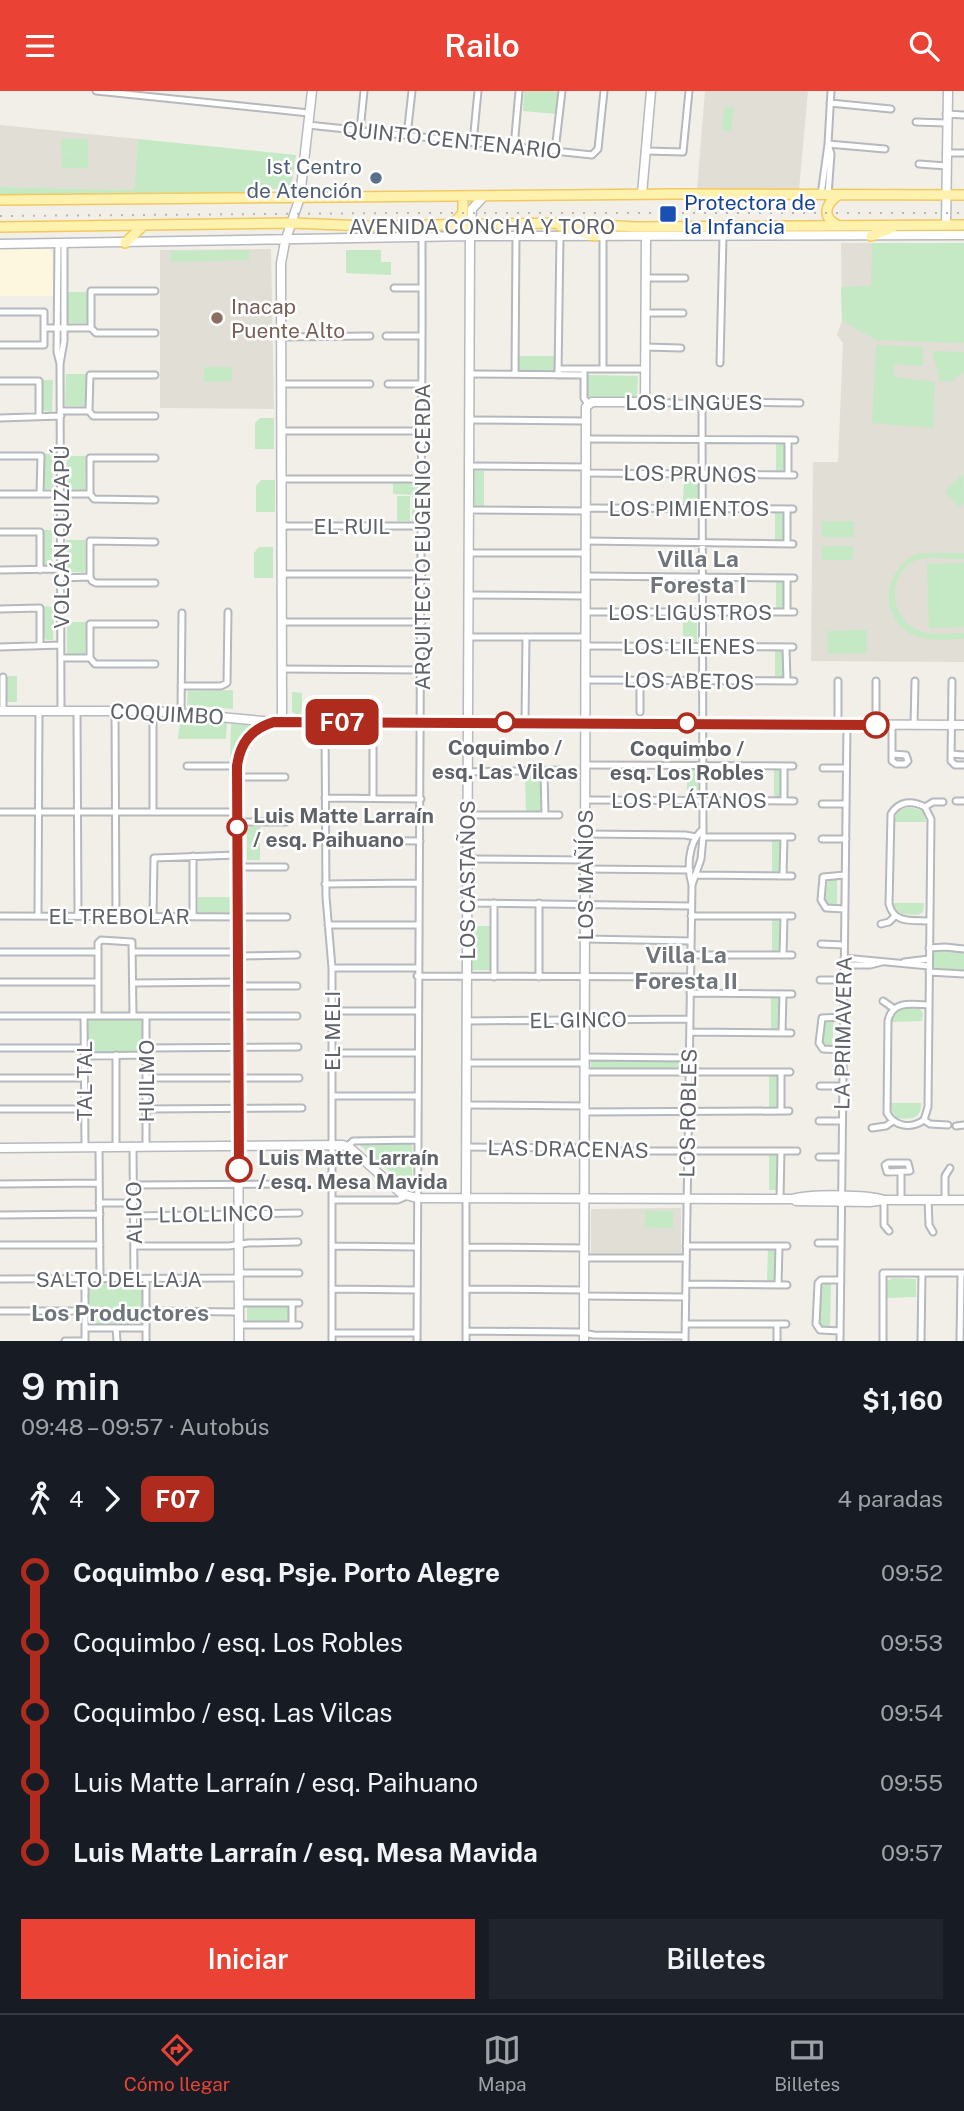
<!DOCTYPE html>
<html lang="es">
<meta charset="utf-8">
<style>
body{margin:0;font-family:"Public Sans",sans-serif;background:#20242c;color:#f1f3f6;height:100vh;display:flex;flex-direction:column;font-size:26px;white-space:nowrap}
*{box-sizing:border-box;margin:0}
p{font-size:23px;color:#9ea1a6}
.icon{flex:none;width:38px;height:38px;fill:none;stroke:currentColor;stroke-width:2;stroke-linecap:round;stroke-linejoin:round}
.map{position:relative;height:1250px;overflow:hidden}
.panel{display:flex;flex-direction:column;background:#171b24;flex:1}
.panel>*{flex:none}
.badge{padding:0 14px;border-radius:10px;font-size:24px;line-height:46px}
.map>.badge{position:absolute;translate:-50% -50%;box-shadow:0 0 0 4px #fff}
.legs{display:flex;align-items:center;gap:10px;height:77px;padding:0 21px;font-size:23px}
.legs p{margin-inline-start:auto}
.head{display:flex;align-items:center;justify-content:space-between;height:119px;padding:0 21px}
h1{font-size:38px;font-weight:600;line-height:52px}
.cta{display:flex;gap:14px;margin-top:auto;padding:14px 21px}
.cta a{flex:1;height:80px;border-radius:0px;background:#ea4335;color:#fff;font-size:28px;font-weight:600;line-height:80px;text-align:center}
.cta a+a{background:#20242c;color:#f1f3f6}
ul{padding:0 21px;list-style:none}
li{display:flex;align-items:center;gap:24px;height:70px;font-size:26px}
li i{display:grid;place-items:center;width:10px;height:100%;margin:0 9px;background:currentColor}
li i::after{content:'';width:18px;height:18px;margin:-9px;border:5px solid;border-radius:50%;background:#171b24}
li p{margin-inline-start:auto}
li:first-child i{background:linear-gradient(#0000 50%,currentColor 0)}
li:last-child i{background:linear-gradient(currentColor 50%,#0000 0)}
header{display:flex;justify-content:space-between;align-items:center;height:91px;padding:0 21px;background:#ea4335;color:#fff;font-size:32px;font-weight:600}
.tab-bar{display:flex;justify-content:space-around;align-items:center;height:98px;border-top:2px solid #363941;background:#171b24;font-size:19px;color:#9ea1a6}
.tab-bar a{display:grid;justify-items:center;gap:4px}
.tab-bar .current{color:#ea4335}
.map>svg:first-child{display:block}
</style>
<header><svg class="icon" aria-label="menu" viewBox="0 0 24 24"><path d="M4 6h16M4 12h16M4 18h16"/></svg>Railo<svg class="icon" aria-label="search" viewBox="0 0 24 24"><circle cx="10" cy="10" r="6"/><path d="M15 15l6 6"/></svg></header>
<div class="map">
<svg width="964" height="1250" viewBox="0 0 964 1250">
<rect width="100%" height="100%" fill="#f1efe8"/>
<!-- commercial -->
<path fill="#fef7e0" d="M0,158H50L52,161L53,205H0Z"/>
<!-- education -->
<path fill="#e1ded6" d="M705,0H808L799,99L697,98Z
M0,34L138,48L134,99L0,96Z
M841,152H964V571L811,570L813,371H838L843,252L837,244L842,230Z
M271,158L274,318L160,317V159Z
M681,1117V1163H591V1118Z"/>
<!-- green -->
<path fill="#c5e8c5" d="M524,0H559L556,23L523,20Z
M724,16L734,17L731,40L722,39Z
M61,48H88V77H62V63L85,62H61Z
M138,48L296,64L291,98H263L264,102L0,104V96L134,99Z
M872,152H964V252L877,249L842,230L841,196L871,195Z
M249,159V169L170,171L171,160Z
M346,159H381V171H391V184L346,182Z
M68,201H87V232H68Z
M876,254L923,256V275L894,273V286L935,291L933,337L872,332Z
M932,260L964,261V282L955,287L954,291L940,290Z
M518,265H557L555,281H518Z
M204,276H232V290L204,291Z
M66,283H87V315H65Z
M587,284L638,285L637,308H587Z
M43,289H53L52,321L42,319Z
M260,327H274V358H255V332Z
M776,351H785V381H776Z
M44,363H52L53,398H44Z
M67,365H86L85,399L65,398Z
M473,380H484V416H473Z
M963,382L964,412L960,416L945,401Z
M684,385H699L698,413H683Z
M261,389H275V421H256V395Z
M393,391H419L418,431H412V404L393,403Z
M397,405H410V430H397Z
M775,421H785V450H775Z
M822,430H854V446H822Z
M43,439H52V475H42Z
M66,449H85V481H66Z
M822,455H853V469H822Z
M259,456H273V487H254V462Z
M919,462H964V468C950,468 933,465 920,468C887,477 888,524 915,538C929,546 948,542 964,542V548C948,548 929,551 914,544C876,527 884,476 919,462Z
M964,472V536L929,537L927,473Z
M776,490H786V520H776Z
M43,515L54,516L53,549H47L43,547Z
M683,525H697V552H683Z
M67,531H86L85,563H67Z
M867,539V562L828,563L827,540Z
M775,559H785L784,588H775Z
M5,585H17V611H5Z
M233,599V618L187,614L188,600Z
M292,601L302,602V623H295L292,620Z
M180,630L227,632L226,648H178Z
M231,633L253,634L242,646L235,670H230Z
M687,677H698V706H687Z
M774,677H782V707H774Z
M525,684H541L542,722H526Z
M910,716L923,720L926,731H894L898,719Z
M247,736H260V769H247Z
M772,749H781V783H772Z
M828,789H837V814H829L825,810Z
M198,806H231L230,822H198Z
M894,812H924L923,821L918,824L901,823L894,816Z
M772,828H781V861H772Z
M470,835H491V879H470Z
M933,860L964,861V880L934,877Z
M771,906H780V940H771Z
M901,918H920L923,922L922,930L892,931L894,922Z
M834,927L832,955L821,952L822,930Z
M87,928H144V962H87Z
M591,969L684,970L683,980L591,978Z
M769,983H778V1018H769Z
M891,1012H921C922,1028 910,1029 897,1027L891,1019Z
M361,1052H409L412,1055V1096L409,1098L360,1054Z
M769,1064H779V1099H769Z
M645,1120H673V1137L645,1136Z
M768,1157H776V1191H767Z
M893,1187L916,1188V1206L885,1207L884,1192Z
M92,1191H141L144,1194V1232L142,1234L90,1235L89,1195Z
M821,1191H831L830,1237L822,1236L818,1232Z
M247,1214H289V1231H247Z"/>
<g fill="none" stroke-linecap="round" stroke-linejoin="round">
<defs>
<path id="street" d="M96,0L309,22
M830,12L891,18
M946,23L964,24
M916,31L946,32
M308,34L592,64L598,58L604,0
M360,40L364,0
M407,45L412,0
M473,52L478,0
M828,53L885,58
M828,53L831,63L828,104
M514,56L519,0
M555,60L562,0
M646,60L683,61L689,0
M946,62H964
M919,73L946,75
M821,104L828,53L831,0
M58,152L57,261L60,273
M646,187H685
M394,197H422
M0,221H44V254H0
M646,222H683
M44,237H91
M91,237V200H155
M91,237L96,242H155
M386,245H422
M281,246L370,245
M645,256L681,257
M720,272L723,145
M559,278H645
M603,278V145
M584,282V307L588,313
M469,283L584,284
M515,283L516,145
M558,284L560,145
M0,290H39V325
M281,293H370
M388,293H422
M645,311L702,313L710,311L800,312
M61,320H89L93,325H155
M89,320L90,284H155
M0,327L61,325
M469,329L586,330
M281,340H422
M586,348L795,349
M0,365H41L40,402
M469,375L586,376
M586,382L794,384
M788,384V349
M281,388H422
M0,403H90
M90,403V367H155
M90,403L94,408L155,409
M586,417L793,418
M469,419L586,420
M282,435H422
M0,441H40V479
M585,450L793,453
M787,453V418
M468,462H585
M0,479L61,478
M282,483H422
M585,485L794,487
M90,486V450L155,451
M90,486L92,490L96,492H155
M61,487L90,486
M468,504L585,505
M0,518L40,517V554
M585,521H794
M787,521V487
M282,531H422
M468,546H585
M585,555L793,556
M0,556L61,554
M786,556L787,590
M61,567H90
M90,567V533H155
M90,567L95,573H155
M282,578L422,579
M585,589L794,590
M640,589V621
M952,590L951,670L955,674H964
M181,595H221L227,592L228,521
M3,620V586
M61,620L60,273L64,250V152
M77,620L78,825
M115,620L116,825
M181,622L182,522
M325,631L326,806L332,877V1250
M525,631L526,546
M838,633V590
M876,634V590
M914,634L915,590
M892,663L906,664L908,670L905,673H896L892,670V634
M951,663L964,664
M585,674L793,675
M187,675H237
M823,677H846
M544,680L545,724
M467,681L561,679
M237,686H285
M325,707L421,708
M373,707V631
M585,709L794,710
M784,710V675
M956,710H964
M822,713H846
M925,716C912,709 899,710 891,723L889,813C894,833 912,829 929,830
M925,716L933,711H943
M0,721H237
M153,721V620
M467,724H559
M237,731H286
M585,743L685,744L696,746
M703,746H792
M822,748H846
M325,749L420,750
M193,765V825
M467,768L585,769
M237,776H285
M585,778L690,779
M695,784L792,785
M783,785L784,746
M325,793L419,792
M692,794L701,768L703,746L702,313
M467,812L691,815
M539,812V886
M845,818L826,817L821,809L823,786L845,784
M0,825L287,826
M38,825L39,620
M153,825L154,767L237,764
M691,825H792
M881,833L889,831L895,825
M328,834H418
M585,848L691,850
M821,853L844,854
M929,857L945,856L964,858
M0,861H98
M132,861H238
M691,864H792
M783,864L784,825
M238,865L297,864
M844,867L929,875
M904,871L929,868
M844,874H870L882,871
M332,877H417
M929,881L964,883
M417,885L690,886
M494,886V812
M820,889H844
M0,891H98
M133,892L238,891
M238,895H297
M690,902L792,903
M883,910L893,917
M332,920H417
M0,925H297
M84,925L85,1056
M98,925V852L101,849L132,851L133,925
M466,930L690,928
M690,941L791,942
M782,942L783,903
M0,957H84
M146,957L298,956
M843,959L823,958L819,952L822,927L844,926
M332,962H417
M84,965L146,964
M585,966L689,967
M466,972H585
M585,981H790
M0,987H84
M146,987H299
M820,995H843
M332,1005H417
M466,1014L585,1015
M0,1018H84
M146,1018L302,1017
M781,1020V981
M585,1021L789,1020
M924,1029L928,1016L931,728L925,716
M924,1029C911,1038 895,1036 887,1022L888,930C892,909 912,913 928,914
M924,1029L930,1033L948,1034
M819,1030H842
M956,1035L964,1034
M872,1037L886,1035L893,1030
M116,1055V964
M133,1055L134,1188
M146,1055V925
M348,1055L353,1050L417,1049
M99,1056L100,1188
M466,1056L578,1057L591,1060H797
M819,1066H842
M888,1072H908L910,1080L887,1081L885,1074Z
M0,1093L99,1092
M133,1094L298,1093
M780,1108L781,1060
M332,1109H398L407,1105
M884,1109V1134L889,1140
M901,1109V1082
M928,1109L929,1134L933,1141
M945,1109V1085L950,1077
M99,1112H134
M0,1124L100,1123
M134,1125L299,1122
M818,1152H841
M0,1154H100
M134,1155H229L248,1152L298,1151
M332,1155L417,1156
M686,1155H787
M466,1156L585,1157
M584,1167H686
M239,1182H299
M0,1188L239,1187
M146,1188V1250
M686,1193L787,1194
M778,1194L779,1155
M332,1198L417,1199
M466,1198L584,1199
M584,1205L686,1206
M239,1212H299
M292,1212V1234
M0,1220H85
M146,1220L239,1221
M685,1233H786
M239,1234H299
M85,1237H146
M116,1237L117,1250
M466,1240L578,1241L594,1244L685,1245
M840,1240L820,1239L816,1233L818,1192L821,1189H841
M332,1242H417
M65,1250H85
M85,1250V1188
M417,1250C417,882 423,514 422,146
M466,1250V1107
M685,1250L692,794C687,777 688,753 701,740
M777,1250V1233
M840,1250L847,633
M883,1250V1182H964
M921,1250L922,1182
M960,1250L961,1182"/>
<path id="secondary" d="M642,103L651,0
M946,134L948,0
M0,153L470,145L964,144
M0,620H153L274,631L964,634
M282,631L281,172L285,151L300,106L312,0
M0,1057L343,1054L350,1057L402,1103L417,1107L792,1108C810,1103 867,1103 884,1109
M466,1107L470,145L472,118L484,105
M796,1110L870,1111L884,1109H964
M239,1250L237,675C239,653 250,639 271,632
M584,1250L586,316L592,311H645L646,145"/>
<path id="primary" d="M0,109L673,103L964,104
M453,133L463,122V111
M837,134C822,126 825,114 837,105
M560,135L595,145
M0,136L292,132L367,135L563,132L636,136L964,134
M871,145L892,137
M125,152L144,134"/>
</defs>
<!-- street casing -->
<use href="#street" stroke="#b5b8bc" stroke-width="9"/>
<!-- secondary casing -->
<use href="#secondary" stroke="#b6babf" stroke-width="11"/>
<!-- primary casing -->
<use href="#primary" stroke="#f2c960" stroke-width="12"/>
<!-- street -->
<use href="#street" stroke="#fff" stroke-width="5"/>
<!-- secondary -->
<use href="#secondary" stroke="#fff" stroke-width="8"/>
<!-- primary -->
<use href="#primary" stroke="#fff2af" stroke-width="9"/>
<!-- rail -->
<path stroke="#b6b7b8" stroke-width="2" stroke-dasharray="2 9" stroke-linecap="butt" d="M0,125L400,122H964"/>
</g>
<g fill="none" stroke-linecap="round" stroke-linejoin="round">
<defs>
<path id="line-1" d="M239,1078L237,675C240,652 251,638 274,631L876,634"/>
</defs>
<!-- line-1 casing -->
<use href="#line-1" stroke="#fff" stroke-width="16"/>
<!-- line-1 -->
<use href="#line-1" stroke="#af2b1e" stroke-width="10"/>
</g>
<!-- markers -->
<circle fill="#5c6f8a" stroke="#fff" stroke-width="2.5" cx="376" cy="87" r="7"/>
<rect fill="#1a4fb4" stroke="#fff" stroke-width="2.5" x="659" y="114" width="18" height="18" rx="3.5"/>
<circle fill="#8d6e63" stroke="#fff" stroke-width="2.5" cx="217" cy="227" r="7"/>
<g fill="#fff" stroke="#af2b1e" stroke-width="3.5">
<circle cx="505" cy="631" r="9"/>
<circle cx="687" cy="632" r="9"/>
<circle cx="876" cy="634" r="12"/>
<circle cx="237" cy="736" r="9"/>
<circle cx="239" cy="1078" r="12"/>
</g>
<g text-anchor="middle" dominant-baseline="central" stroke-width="5" stroke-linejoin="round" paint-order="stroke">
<!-- street labels -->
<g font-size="21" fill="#5f6368" stroke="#fff">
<text transform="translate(452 49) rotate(6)">QUINTO CENTENARIO</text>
<text x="482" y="135">AVENIDA CONCHA Y TORO</text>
<text x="694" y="311">LOS LINGUES</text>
<text transform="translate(690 383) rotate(1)">LOS PRUNOS</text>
<text x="689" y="417">LOS PIMIENTOS</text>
<text x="352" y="435">EL RUIL</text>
<text transform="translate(61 446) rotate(-90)">VOLCÁN QUIZAPÚ</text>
<text transform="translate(422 446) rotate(-90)">ARQUITECTO EUGENIO CERDA</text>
<text x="690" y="521">LOS LIGUSTROS</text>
<text x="689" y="555">LOS LILENES</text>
<text transform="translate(689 590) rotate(1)">LOS ABETOS</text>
<text transform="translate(167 623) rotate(3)">COQUIMBO</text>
<text x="689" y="709">LOS PLÁTANOS</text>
<text transform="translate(585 784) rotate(-90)">LOS MAÑÍOS</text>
<text transform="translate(467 789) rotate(-90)">LOS CASTAÑOS</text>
<text x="119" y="825">EL TREBOLAR</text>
<text transform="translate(578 929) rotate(-1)">EL GINCO</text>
<text transform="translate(332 940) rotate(-90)">EL MELI</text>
<text transform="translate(843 942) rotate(-89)">LA PRIMAVERA</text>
<text transform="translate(84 990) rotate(-90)">TAL TAL</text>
<text transform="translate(146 990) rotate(-90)">HUILMO</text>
<text transform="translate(688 1022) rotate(-89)">LOS ROBLES</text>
<text transform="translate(568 1058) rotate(1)">LAS DRACENAS</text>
<text transform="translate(134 1122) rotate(-91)">ALICO</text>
<text transform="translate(216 1123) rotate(-1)">LLOLLINCO</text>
<text x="119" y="1188">SALTO DEL LAJA</text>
</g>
<!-- service labels -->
<g font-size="21" fill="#4e5e75" stroke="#fff" text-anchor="end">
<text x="362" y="75">Ist Centro<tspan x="362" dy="24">de Atención</tspan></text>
</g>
<!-- transit labels -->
<g font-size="21" fill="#164399" stroke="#fff" text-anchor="start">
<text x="684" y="111">Protectora de<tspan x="684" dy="24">la Infancia</tspan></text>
</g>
<!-- education labels -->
<g font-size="21" fill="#785e54" stroke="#fff" text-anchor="start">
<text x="231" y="215">Inacap<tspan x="231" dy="24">Puente Alto</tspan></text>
</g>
<!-- stop labels -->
<g font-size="21" font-weight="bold" fill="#5f6368" stroke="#fff">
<text x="505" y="656">Coquimbo /<tspan x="505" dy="24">esq. Las Vilcas</tspan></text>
<text x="687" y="657">Coquimbo /<tspan x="687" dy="24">esq. Los Robles</tspan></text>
<text x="253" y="724" text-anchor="start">Luis Matte Larraín<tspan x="253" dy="24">/ esq. Paihuano</tspan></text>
<text x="258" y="1066" text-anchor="start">Luis Matte Larraín<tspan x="258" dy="24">/ esq. Mesa Mavida</tspan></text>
</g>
<!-- neighbourhood labels -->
<g font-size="23" font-weight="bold" fill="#70757a" stroke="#fff">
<text x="698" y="467">Villa La<tspan x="698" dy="26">Foresta I</tspan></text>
<text x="686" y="863">Villa La<tspan x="686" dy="26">Foresta II</tspan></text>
<text x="120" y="1221">Los Productores</text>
</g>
</g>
</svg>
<b class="badge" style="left:342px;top:631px;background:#af2b1e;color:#fff">F07</b>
</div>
<section class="panel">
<div class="head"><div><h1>9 min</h1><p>09:48 – 09:57 · Autobús</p></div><b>$1,160</b></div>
<div class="legs"><svg class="icon" aria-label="walk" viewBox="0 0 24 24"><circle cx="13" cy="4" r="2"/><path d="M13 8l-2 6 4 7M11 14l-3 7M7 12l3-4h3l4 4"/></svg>4<svg class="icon" aria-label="forward" viewBox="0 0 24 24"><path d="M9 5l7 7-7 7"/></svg><b class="badge" style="background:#af2b1e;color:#fff">F07</b><p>4 paradas</p></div>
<ul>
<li><i style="color:#af2b1e"></i><b>Coquimbo / esq. Psje. Porto Alegre</b><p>09:52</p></li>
<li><i style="color:#af2b1e"></i><span>Coquimbo / esq. Los Robles</span><p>09:53</p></li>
<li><i style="color:#af2b1e"></i><span>Coquimbo / esq. Las Vilcas</span><p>09:54</p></li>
<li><i style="color:#af2b1e"></i><span>Luis Matte Larraín / esq. Paihuano</span><p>09:55</p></li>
<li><i style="color:#af2b1e"></i><b>Luis Matte Larraín / esq. Mesa Mavida</b><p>09:57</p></li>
</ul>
<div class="cta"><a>Iniciar</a><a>Billetes</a></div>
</section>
<nav class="tab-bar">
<a class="current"><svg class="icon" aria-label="directions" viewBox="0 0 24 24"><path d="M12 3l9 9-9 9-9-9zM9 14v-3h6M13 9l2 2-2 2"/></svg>Cómo llegar</a>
<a><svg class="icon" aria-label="map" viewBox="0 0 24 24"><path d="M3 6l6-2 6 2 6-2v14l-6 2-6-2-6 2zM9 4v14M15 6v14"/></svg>Mapa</a>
<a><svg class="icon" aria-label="tickets" viewBox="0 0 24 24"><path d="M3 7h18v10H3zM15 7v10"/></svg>Billetes</a>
</nav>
